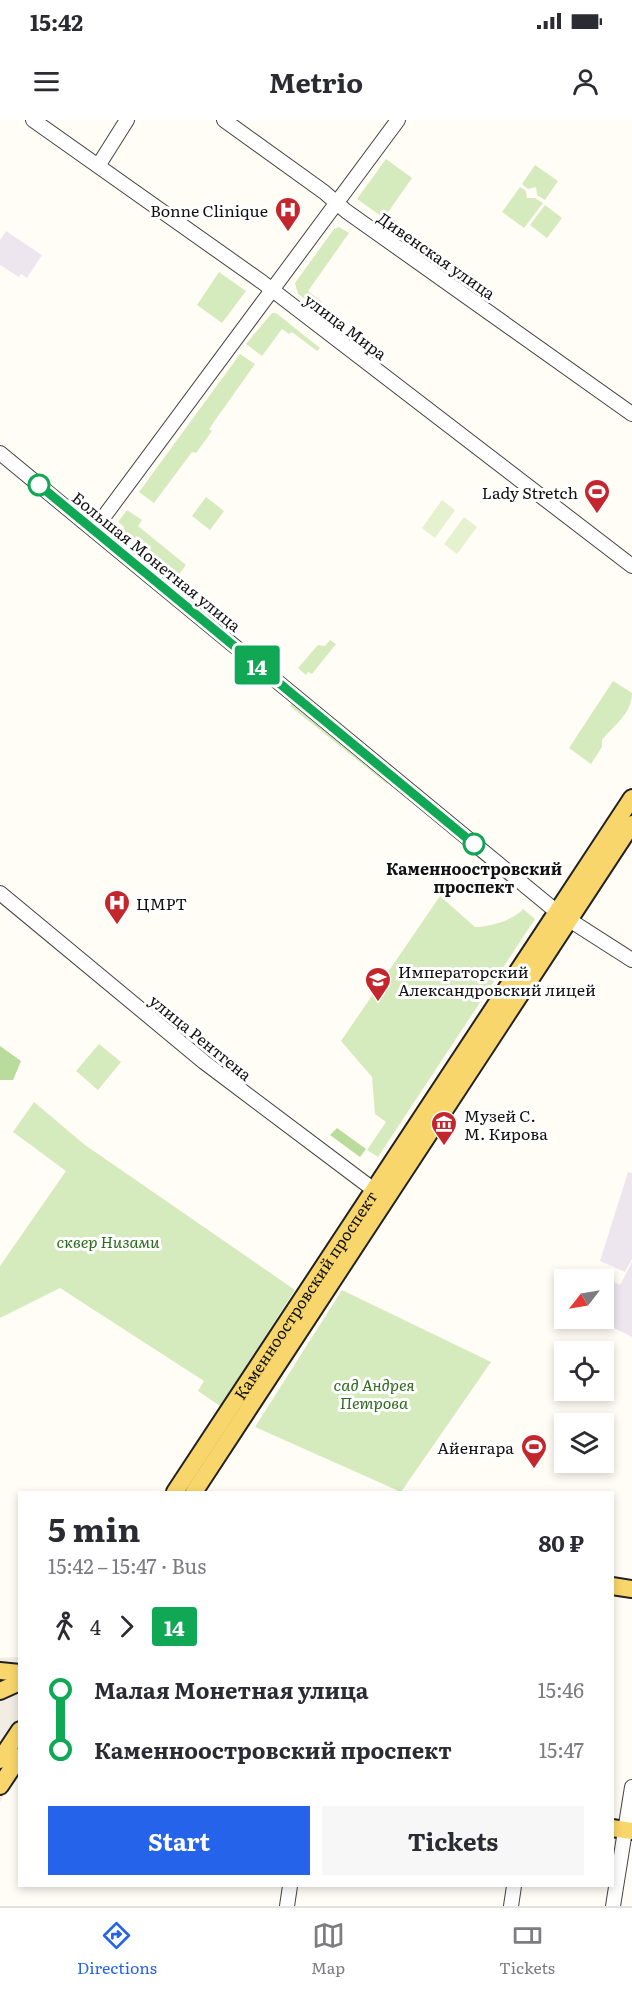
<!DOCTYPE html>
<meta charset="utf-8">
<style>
body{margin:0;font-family:Literata,serif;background:#f7f7f7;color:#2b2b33;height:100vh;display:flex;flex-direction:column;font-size:22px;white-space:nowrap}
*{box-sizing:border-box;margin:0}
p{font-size:20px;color:#7c7c81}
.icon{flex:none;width:33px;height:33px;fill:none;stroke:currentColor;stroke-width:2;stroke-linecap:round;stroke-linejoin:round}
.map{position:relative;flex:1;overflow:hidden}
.panel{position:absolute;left:18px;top:1371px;width:596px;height:396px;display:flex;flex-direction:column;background:#fff;border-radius:0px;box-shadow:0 3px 9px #0003}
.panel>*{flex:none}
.badge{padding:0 12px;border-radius:4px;font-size:21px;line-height:39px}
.needle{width:39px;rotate:239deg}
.buttons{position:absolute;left:554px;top:1149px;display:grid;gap:12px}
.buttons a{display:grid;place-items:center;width:60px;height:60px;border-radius:0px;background:#fff;box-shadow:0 3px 9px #0003;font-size:30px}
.map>.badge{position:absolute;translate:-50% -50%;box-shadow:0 0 0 3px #fff}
.legs{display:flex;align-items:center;gap:9px;height:66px;padding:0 30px;font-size:20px}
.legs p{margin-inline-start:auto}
.summary{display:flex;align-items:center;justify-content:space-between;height:102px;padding:0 30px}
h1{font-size:33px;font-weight:700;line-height:45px}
.cta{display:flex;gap:12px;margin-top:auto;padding:12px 30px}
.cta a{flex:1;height:69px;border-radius:0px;background:#2563eb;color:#fff;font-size:24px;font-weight:700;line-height:69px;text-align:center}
.cta a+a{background:#f7f7f7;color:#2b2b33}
ul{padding:0 30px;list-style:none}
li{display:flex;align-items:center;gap:21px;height:60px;font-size:22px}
li i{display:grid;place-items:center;width:9px;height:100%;margin:0 8px;background:currentColor}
li i::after{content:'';width:15px;height:15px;margin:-8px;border:4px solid;border-radius:50%;background:#fff}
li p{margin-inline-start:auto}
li:first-child i{background:linear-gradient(#0000 50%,currentColor 0)}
li:last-child i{background:linear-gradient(currentColor 50%,#0000 0)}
.status{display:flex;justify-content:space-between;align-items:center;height:42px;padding:0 30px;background:#fff;direction:ltr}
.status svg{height:16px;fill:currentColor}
header{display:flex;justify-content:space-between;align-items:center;height:78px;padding:0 30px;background:#fff;font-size:27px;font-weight:700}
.menu{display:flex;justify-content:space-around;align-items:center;height:84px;border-top:2px solid #e1e1e2;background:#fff;font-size:16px;color:#7c7c81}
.menu a{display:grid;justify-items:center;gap:3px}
.menu .current{color:#2563eb}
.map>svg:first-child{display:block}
</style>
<div class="status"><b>15:42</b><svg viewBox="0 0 49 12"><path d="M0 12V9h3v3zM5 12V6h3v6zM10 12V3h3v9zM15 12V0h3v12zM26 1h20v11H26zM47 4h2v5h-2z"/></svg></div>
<header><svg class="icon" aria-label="menu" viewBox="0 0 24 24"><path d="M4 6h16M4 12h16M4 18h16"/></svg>Metrio<svg class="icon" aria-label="person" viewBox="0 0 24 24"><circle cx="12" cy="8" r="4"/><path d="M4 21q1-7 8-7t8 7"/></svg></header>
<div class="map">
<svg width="632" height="1786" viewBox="0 0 632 1786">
<rect width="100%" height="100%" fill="#fffdf5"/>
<!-- industrial -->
<path fill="#eee6ef" d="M6,111L42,135L27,158L21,154L19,157L0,145V120Z
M628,1052L632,1053V1139L625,1152L600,1141Z
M632,1142V1217L596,1199L603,1198V1160L592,1159L596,1153L620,1165Z"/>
<!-- green -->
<path fill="#d5ebbd" d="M386,39L412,58L384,98L357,79Z
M535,45L558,61L545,80L537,75L536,67L528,69L522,64Z
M520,67L526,71L527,78H535L543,83L524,108L502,92Z
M545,85L562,98L547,118L530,105Z
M339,107L349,113L308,171L322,182L317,188L298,174L295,163L334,109Z
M219,152L246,171L222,203L197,185Z
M272,193H276L320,228L317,231L292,212L289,214L282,209L262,236L246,224Z
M240,234L255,244L209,309L212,311L196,333L192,332L154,383L139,372Z
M206,377L224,391L210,410L192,396Z
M127,390L142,400L138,406L186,445L177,457L121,412L124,407L118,402Z
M330,520L336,524L312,554L308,552L306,555L298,548L318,525L325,526Z
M613,561L632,573C632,594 613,606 602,620V627L591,644L569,628Z
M292,583L389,662L387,664L290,586Z
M440,776L475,807C489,807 514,800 523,789L535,799L378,1037L367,1030L386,1002L375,994L372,957L341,921Z
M99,924L121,942L98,970L76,951Z
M34,982L85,1025L295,1170L220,1286L198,1271L204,1261L60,1168L0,1198V1146L66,1051L13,1012Z
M342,1170L491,1242L401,1372L255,1307Z"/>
<!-- forest -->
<path fill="#b9dc9c" d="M0,926L21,941L13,960H0Z
M337,1008L366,1029L360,1037L330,1015Z"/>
<!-- pitch -->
<path fill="#e6f2cf" d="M442,380L455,390L435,418L422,408Z
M464,397L477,407L457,434L444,424Z"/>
<!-- plaza -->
<path fill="#f1ede2" d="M19,1537V1652L0,1682V1538Z"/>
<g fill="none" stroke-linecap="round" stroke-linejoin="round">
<defs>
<path id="minor" d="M33,0L262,162L632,446
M224,0L324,72L346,91L632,294
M98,46L127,0
M0,333L557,792L632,840
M94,410L398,0
M0,773L204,942L382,1076
M287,1786L290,1766
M511,1786L514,1766
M613,1786L632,1667"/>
<g id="major">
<path id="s1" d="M175,1372L632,678"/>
<path d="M194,1372L632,704"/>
<path d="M612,1466L632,1469"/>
<path d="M0,1551L20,1553"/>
<path d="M0,1571L20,1562"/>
<path d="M0,1640L20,1610"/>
<path d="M0,1666L20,1636"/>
<path d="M612,1708L632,1711"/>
</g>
</defs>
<!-- minor casing -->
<use href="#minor" stroke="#444" stroke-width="16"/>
<!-- major casing -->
<use href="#major" stroke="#222" stroke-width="20"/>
<!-- minor -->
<use href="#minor" stroke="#fff" stroke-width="14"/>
<!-- major -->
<use href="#major" stroke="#f9d66b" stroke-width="16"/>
</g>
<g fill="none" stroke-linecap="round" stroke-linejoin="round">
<defs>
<path id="line-1" d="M39,365L474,724"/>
</defs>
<!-- line-1 casing -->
<use href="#line-1" stroke="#fff" stroke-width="14"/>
<!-- line-1 -->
<use href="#line-1" stroke="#10a855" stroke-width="9"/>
</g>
<!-- icons -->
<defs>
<symbol id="hospital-pin" viewBox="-11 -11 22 30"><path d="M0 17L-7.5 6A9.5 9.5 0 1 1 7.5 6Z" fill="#c4262e" stroke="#fff"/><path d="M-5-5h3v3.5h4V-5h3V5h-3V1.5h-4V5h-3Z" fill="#fff"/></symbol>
<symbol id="stadium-pin" viewBox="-11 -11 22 30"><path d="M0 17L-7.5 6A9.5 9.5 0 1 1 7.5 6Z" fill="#c4262e" stroke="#fff"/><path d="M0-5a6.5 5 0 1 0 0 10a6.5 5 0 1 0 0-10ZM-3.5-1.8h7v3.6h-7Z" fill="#fff"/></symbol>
<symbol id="university-pin" viewBox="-11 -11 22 30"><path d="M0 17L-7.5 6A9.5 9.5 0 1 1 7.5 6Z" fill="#c4262e" stroke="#fff"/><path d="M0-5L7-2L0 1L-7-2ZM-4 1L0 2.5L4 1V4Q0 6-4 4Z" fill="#fff"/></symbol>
<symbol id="museum-pin" viewBox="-11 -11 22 30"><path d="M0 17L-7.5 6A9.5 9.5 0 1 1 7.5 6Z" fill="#c4262e" stroke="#fff"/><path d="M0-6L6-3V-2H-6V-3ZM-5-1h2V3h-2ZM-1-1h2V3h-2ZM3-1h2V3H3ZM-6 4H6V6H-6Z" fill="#fff"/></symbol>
</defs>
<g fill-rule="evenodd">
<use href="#hospital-pin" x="273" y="75" width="30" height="40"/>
<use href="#stadium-pin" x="582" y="357" width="30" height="40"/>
<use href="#hospital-pin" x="102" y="768" width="30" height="40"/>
<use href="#university-pin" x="363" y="845" width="30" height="40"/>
<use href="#museum-pin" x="429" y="989" width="30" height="40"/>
<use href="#stadium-pin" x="519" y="1312" width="30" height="40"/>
</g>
<!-- markers -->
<g fill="#fff" stroke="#10a855" stroke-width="3">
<circle cx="39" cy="365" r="10"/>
<circle cx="474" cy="724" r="10"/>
</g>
<g text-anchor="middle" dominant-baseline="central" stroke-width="6" stroke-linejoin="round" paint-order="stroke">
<!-- poi labels -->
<g font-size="16" fill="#111" stroke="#fff" text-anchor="end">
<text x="268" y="90">Bonne Clinique</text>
<text x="578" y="372">Lady Stretch</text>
<text x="136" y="783" text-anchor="start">ЦМРТ</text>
<text x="398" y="851" text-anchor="start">Императорский<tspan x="398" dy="18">Александровский лицей</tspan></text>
<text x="464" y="995" text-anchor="start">Музей С.<tspan x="464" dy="18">М. Кирова</tspan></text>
<text x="514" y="1327">Айенгара</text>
</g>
<!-- street labels -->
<g font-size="16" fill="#111" stroke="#fff">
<text transform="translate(437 135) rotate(35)">Дивенская улица</text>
<text transform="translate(346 206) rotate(37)">улица Мира</text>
<text transform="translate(157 441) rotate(39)">Большая Монетная улица</text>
<text transform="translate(201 917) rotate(39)">улица Рентгена</text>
<text stroke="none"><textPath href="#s1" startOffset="236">Каменноостровский проспект</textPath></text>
</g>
<!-- stop labels -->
<g font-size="16" font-weight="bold" fill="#111" stroke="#fff">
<text x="474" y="748">Каменноостровский<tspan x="474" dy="18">проспект</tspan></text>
</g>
<!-- park labels -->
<g font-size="16" font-style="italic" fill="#2f6b1f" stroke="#fff">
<text x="108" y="1121">сквер Низами</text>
<text x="374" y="1264">сад Андрея<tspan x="374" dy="18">Петрова</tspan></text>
</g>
</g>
</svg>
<div class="buttons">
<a><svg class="needle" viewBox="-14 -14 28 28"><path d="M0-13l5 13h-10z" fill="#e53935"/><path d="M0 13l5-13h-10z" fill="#7c7c81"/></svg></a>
<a><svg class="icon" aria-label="locate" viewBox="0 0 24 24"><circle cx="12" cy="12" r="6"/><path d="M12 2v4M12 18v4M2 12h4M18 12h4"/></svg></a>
<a><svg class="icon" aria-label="layers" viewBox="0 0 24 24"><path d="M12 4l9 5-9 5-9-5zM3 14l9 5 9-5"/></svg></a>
</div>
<b class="badge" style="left:257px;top:545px;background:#10a855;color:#fff">14</b>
<section class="panel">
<div class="summary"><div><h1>5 min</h1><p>15:42 – 15:47 · Bus</p></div><b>80 ₽</b></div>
<div class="legs"><svg class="icon" aria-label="walk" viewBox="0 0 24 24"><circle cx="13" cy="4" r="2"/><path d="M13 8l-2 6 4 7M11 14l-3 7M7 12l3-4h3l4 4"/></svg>4<svg class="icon" aria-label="forward" viewBox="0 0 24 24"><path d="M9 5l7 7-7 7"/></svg><b class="badge" style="background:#10a855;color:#fff">14</b></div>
<ul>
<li><i style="color:#10a855"></i><b>Малая Монетная улица</b><p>15:46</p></li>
<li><i style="color:#10a855"></i><b>Каменноостровский проспект</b><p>15:47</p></li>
</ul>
<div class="cta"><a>Start</a><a>Tickets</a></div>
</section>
</div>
<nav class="menu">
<a class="current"><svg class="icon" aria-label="directions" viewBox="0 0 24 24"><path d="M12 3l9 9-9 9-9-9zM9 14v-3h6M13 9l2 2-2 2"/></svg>Directions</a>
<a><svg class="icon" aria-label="map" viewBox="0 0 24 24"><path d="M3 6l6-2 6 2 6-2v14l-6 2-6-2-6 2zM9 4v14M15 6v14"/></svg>Map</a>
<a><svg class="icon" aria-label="tickets" viewBox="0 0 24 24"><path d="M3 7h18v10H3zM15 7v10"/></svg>Tickets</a>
</nav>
